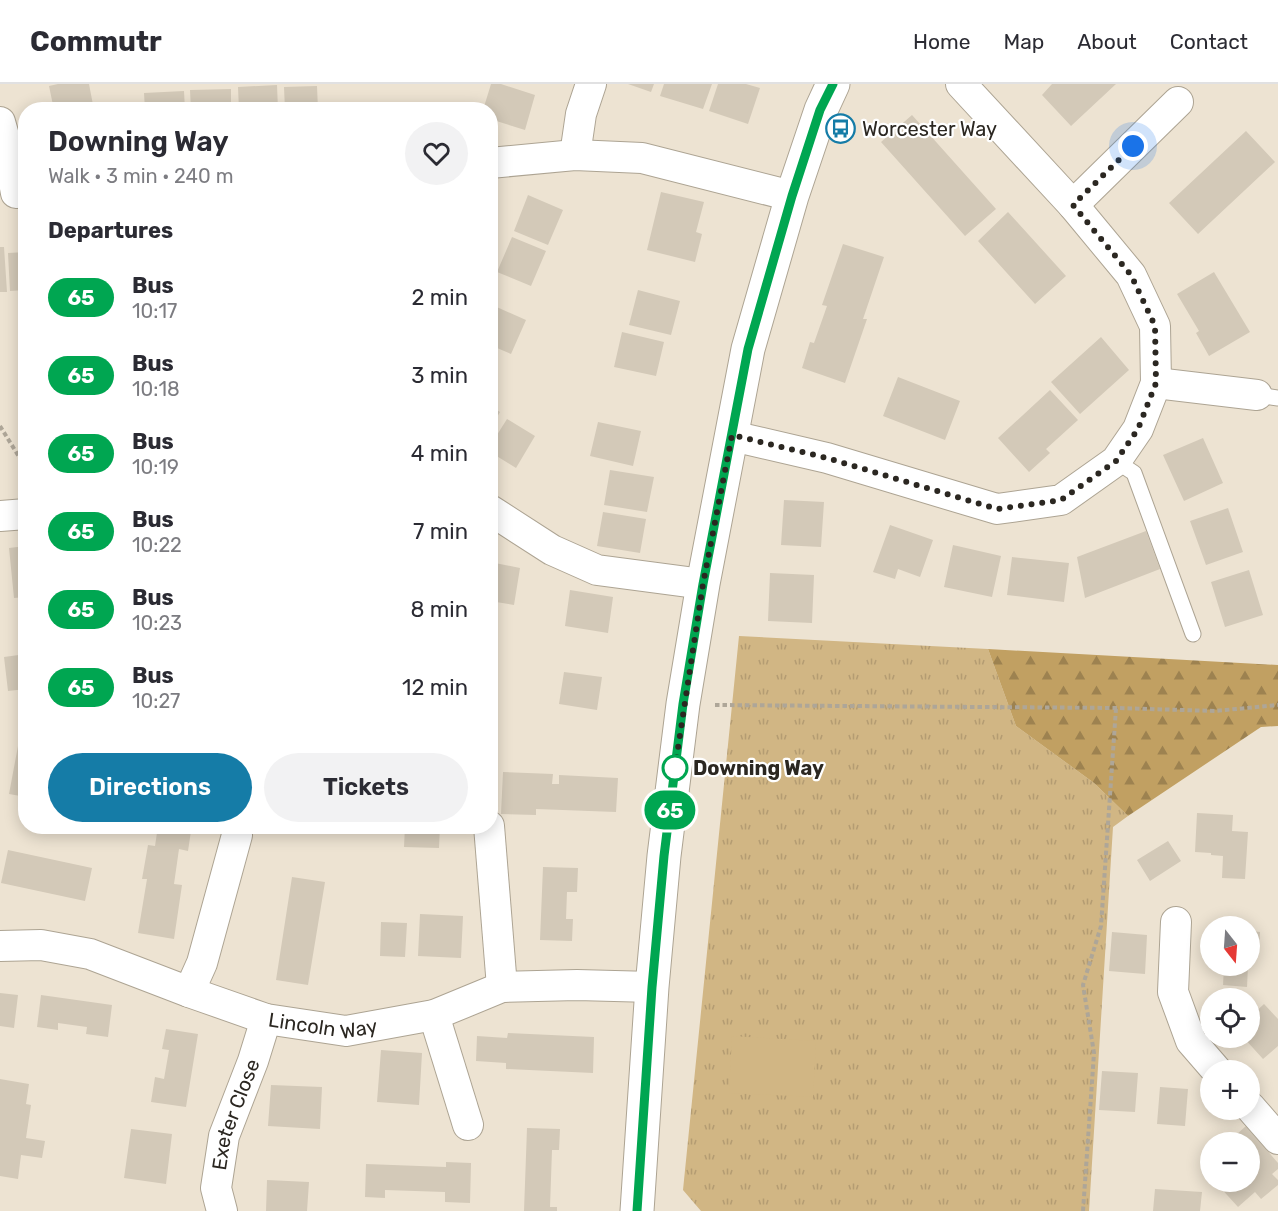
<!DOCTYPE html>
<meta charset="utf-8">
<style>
body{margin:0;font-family:Rubik,sans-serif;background:#f2f2f3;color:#2b2b33;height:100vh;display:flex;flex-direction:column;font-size:22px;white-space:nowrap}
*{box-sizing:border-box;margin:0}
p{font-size:20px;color:#7c7c81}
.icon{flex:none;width:33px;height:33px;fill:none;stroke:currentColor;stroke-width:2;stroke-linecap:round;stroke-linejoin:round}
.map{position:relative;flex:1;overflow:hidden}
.details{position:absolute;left:18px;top:18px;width:480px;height:732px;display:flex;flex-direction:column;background:#fff;border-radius:24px;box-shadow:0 3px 15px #0003}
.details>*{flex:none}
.badge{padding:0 12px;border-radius:20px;font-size:21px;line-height:39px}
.needle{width:39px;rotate:163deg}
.tools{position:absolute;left:1200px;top:832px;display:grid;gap:12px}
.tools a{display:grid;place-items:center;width:60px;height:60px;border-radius:50%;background:#fff;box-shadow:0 3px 15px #0003;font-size:30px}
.you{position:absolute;width:30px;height:30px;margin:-15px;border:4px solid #fff;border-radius:50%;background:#1a73e8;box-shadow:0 0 0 9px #1a73e833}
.map>.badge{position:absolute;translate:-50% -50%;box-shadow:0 0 0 3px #fff}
h2{padding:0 30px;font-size:22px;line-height:54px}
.round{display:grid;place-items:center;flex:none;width:63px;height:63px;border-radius:32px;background:#f2f2f3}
.overview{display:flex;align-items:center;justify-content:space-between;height:102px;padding:0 30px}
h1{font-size:28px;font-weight:600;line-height:45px}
.cta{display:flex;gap:12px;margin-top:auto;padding:12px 30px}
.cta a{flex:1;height:69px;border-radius:36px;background:#157ca7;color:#fff;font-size:24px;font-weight:600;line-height:69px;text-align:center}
.cta a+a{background:#f2f2f3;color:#2b2b33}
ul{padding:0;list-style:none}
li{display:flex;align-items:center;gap:18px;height:78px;padding:0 30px}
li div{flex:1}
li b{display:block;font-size:22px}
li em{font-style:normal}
li .badge{min-width:66px;font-weight:700;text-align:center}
header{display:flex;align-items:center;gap:36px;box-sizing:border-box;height:84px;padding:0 30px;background:#fff;border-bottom:2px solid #e1e1e2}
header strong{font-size:28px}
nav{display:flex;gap:33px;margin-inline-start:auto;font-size:21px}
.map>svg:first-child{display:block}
</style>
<header>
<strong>Commutr</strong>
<nav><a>Home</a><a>Map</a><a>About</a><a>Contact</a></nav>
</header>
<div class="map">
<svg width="1278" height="1127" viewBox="0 0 1278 1127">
<defs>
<pattern id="grass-tufts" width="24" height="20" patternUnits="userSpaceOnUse" patternTransform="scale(1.5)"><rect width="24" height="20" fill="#d1b684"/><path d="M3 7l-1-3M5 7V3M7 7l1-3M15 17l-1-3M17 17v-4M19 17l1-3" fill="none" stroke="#b49c72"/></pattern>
<pattern id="forest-firs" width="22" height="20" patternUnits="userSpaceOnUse" patternTransform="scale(1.5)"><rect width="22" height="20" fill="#c1a062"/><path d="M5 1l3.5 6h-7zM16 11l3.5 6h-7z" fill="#9d8250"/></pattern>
</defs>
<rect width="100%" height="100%" fill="#ede3d2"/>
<!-- grass -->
<path fill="url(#grass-tufts)" d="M739,552L988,565L1016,642L1094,699L1128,732L1113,743L1089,1127H701L683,1106Z"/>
<!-- forest -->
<path fill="url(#forest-firs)" d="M988,565L1278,581V642L1261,643L1128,732L1094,699L1016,642Z"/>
<!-- pitch -->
<path fill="#d1b684" d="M732,952L816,957L813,1013L729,1009Z"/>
<!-- building -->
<path fill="#d3c9b8" d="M58,0H89L94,26H54L49,2Z
M491,0H501L535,11L525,46L490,35V26H483Z
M628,0H654L651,8Z
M664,0H712L703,25L660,12Z
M718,0H746L760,4L748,40L709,27Z
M1052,0H1116L1071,42L1042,11Z
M277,1L278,26H239L238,3Z
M317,2L318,26H285L284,3Z
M231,5V26H191L190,6Z
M184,7L185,26H145L144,9Z
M912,31L996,125L965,152L881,58Z
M1246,47L1275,78L1198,150L1169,119Z
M661,108L704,118L696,148L702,150L695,178L647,166Z
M528,111L563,126L548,161L514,147Z
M1008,128L1066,192L1035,220L978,157Z
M512,153L546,167L531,202L497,188Z
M843,160L884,173L863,235H867L845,299L802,284L810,258L814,259L827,222L822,221Z
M0,163H4L7,208H0Z
M26,168V206L10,207L8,169Z
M1214,188L1250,248L1209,272L1196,249L1199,247L1177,210Z
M638,206L680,217L671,251L629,241Z
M490,220L526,236L511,270L490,261Z
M622,248L664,258L656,292L614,283Z
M1101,253L1129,286L1080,330L1051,298Z
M898,293L960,317L945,356L883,332Z
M1050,306L1078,336L1046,365L1050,369L1029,388L998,354Z
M490,322L500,328L490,345Z
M507,335L535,352L516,384L490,368V362Z
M598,338L641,347L633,382L590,372Z
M1203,354L1223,399L1184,417L1163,371Z
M610,386L654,393L647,428L604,421Z
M784,416L824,418L821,463L781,461Z
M1228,424L1243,468L1206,481L1190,437Z
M603,428L646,435L640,469L597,462Z
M890,441L933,456L920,493L898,485L895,495L873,488Z
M1146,447L1160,485L1085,514L1077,473Z
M953,461L1001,472L992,513L944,503Z
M26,462V513L14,514L9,464Z
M1012,473L1069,479L1064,518L1007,511Z
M490,478L520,484L514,521L490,517Z
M1249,486L1263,531L1225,543L1211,498Z
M770,489L814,491L812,539L768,537Z
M570,506L613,513L608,549L565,542Z
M26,570V605L8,607L4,573Z
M564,588L602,593L597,626L559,620Z
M18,662L26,664V713L9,710Z
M503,688L553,690L552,700H559V691L618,694L616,728L536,725V731L501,730Z
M1197,729L1233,731L1232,747L1248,748L1245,795L1222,794L1223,772L1211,771V769L1195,768Z
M158,742L191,747L188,767L179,765L174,800L182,801L174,855L138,849L147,795H142L148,761L155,762Z
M405,742H440L439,764L404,763Z
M1168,757L1181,777L1150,797L1137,776Z
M8,766L92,784L85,817L1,799Z
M543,783L578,784L577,808H567L566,835H573L572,857L540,856Z
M292,793L325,798L308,901L276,896Z
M420,830L463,832L461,874L418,872Z
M381,838L407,839L405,873L380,872Z
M1250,847L1260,848L1259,867H1250Z
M1112,848L1147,851L1145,890L1109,887Z
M1224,882H1248L1247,903L1223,901Z
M0,909L18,911L14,944L0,942Z
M41,911L112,921L108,953L86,950L87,943L58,939V946L37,943Z
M1264,920L1278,935V962L1263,975L1244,954H1250V933Z
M166,945L198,950L186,1023L151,1018L155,993L164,995L169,966L162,965Z
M508,949L594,953L593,989L506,985V979L476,977L477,952L507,954Z
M381,966L422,969L419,1021L377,1018Z
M1102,987L1138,989L1135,1028L1099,1026Z
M0,995L29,1000L26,1020L31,1021L26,1054L45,1057L42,1074L21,1071L18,1095L0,1092Z
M271,1001L322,1003L320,1045L268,1042Z
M1160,1003L1188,1005L1185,1042L1157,1040Z
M1246,1042L1278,1079V1085L1272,1090L1278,1096V1101L1261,1115L1255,1108L1238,1123L1218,1101L1222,1098H1250V1059H1227Z
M527,1044L560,1045L559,1066H552L550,1123H557V1127H524Z
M131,1045L172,1050L166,1100L124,1094Z
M446,1078L471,1079L470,1119L445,1118V1108L385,1106V1114L365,1113L366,1080L446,1083Z
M267,1096L309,1098L307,1127H266Z
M1155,1105L1202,1108L1200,1127H1153Z"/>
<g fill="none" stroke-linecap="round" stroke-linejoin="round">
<defs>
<path id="lane" d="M1257,311L1278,314
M1116,377L1134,389L1193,550"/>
<g id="street">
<path d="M0,38L8,66L16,109"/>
<path d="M575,71L581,30L591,0"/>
<path d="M490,79L575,71L642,74L792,112"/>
<path d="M1073,121L1178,18"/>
<path d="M1156,299L1257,311"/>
<path d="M732,352L827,374L997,425L1061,416L1116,377L1138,345L1156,299L1155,242L1131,191L1073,121L961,0"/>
<path d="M490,426L552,466L597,486L703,500"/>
<path d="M0,432L26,430"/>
<path d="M489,742L502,903"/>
<path d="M1176,838L1173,908L1191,957L1217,987"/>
<path id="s1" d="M0,862L41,861L90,870L189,908L266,935L346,947L434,931L502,903L577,901L652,903"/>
<path d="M189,908L202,879L237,751"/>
<path d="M434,931L468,1041"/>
<path d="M1250,1023L1278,1055"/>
<path id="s2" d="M222,1127L216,1104L224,1052L253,977L266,935"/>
</g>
<path id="secondary" d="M637,1127L652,903L664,772L683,620L703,500L748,265L792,112L821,26L833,0"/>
</defs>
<!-- lane casing -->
<use href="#lane" stroke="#ada493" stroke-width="17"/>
<!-- street casing -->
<use href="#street" stroke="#ada493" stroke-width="32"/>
<!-- secondary casing -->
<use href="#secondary" stroke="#ada493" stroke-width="35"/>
<!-- path -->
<path stroke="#aea698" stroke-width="4" stroke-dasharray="4.5 3" stroke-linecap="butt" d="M0,342L26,384
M715,621L1116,624L1215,627L1278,621
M1083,1127L1094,969L1083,901L1101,842L1116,624"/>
<!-- lane -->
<use href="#lane" stroke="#fff" stroke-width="15"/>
<!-- street -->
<use href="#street" stroke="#fff" stroke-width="30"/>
<!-- secondary -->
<use href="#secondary" stroke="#fff" stroke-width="33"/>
</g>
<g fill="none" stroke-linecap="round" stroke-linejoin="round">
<defs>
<path id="line" d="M637,1127L652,903L664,772L683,620L703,500L748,265L792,112L820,26L833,0"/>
</defs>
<!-- line casing -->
<use href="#line" stroke="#fff" stroke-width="14"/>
<!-- line -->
<use href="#line" stroke="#00a651" stroke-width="9"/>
<!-- walk -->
<path stroke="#2b2721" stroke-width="6" stroke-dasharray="0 10.8" d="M675,684L703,500L732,351L827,374L997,425L1061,416L1116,377L1138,345L1156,299L1155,242L1131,191L1073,121L1133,62"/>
</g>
<!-- icons -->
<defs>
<symbol id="bus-ring" viewBox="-11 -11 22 22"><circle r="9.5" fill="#fff" stroke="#157ca7" stroke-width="1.5"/><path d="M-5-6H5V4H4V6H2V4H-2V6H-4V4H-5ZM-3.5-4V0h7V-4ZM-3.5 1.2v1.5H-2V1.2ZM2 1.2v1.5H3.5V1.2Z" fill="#157ca7"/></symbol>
</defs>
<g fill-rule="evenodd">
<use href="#bus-ring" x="824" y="28" width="33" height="33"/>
</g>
<!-- markers -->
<circle fill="#fff" stroke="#00a651" stroke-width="3" cx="675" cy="684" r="12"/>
<g text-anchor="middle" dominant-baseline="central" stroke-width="4.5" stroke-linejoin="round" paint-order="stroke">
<!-- poi labels -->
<g font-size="20" fill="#2b2721" stroke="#fff" text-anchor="start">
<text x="862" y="45">Worcester Way</text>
</g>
<!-- stop labels -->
<g font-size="20" font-weight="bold" fill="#2b2721" stroke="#fff" text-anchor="start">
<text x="693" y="684">Downing Way</text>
</g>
<!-- street labels -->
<g font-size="20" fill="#2b2721" stroke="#fff">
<text stroke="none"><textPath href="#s1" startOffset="336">Lincoln Way</textPath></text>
<text stroke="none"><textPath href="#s2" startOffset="100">Exeter Close</textPath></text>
</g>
</g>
</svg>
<div class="tools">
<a><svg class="needle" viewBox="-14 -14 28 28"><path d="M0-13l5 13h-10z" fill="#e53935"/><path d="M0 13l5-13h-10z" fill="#7c7c81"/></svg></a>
<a><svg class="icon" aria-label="locate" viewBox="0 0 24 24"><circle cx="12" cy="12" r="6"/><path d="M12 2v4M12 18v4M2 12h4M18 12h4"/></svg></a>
<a>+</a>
<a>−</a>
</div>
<div class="you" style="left:1133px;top:62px"></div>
<b class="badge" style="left:670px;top:726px;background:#00a651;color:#fff">65</b>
<section class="details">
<div class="overview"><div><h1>Downing Way</h1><p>Walk · 3 min · 240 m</p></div><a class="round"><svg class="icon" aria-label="heart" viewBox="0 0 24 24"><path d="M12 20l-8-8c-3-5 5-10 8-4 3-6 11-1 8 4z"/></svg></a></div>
<h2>Departures</h2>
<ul>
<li><span class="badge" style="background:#00a651;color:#fff">65</span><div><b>Bus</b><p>10:17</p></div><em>2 min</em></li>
<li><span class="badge" style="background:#00a651;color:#fff">65</span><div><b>Bus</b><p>10:18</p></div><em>3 min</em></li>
<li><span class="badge" style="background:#00a651;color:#fff">65</span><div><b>Bus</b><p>10:19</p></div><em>4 min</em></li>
<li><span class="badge" style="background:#00a651;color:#fff">65</span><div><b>Bus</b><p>10:22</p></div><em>7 min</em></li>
<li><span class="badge" style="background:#00a651;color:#fff">65</span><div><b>Bus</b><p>10:23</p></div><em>8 min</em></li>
<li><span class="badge" style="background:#00a651;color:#fff">65</span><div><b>Bus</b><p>10:27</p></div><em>12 min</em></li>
</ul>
<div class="cta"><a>Directions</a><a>Tickets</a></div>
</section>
</div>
